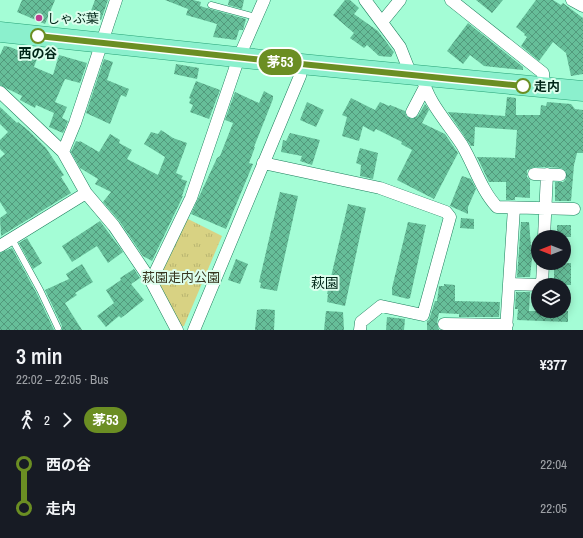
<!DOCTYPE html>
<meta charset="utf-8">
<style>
body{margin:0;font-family:"Archivo Narrow","Noto Sans JP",sans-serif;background:#242831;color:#f1f3f6;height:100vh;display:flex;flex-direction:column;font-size:15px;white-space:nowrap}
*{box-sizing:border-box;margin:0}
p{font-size:13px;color:#9ea1a6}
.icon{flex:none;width:22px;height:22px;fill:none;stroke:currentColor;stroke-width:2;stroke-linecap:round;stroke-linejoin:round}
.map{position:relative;height:330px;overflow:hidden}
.panel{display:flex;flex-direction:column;background:#171b24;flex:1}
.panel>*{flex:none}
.badge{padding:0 8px;border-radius:13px;font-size:14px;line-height:26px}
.needle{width:26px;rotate:270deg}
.buttons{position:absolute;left:531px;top:230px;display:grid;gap:8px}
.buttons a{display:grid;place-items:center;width:40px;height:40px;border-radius:50%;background:#171b24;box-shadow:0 2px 10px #0003;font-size:20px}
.map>.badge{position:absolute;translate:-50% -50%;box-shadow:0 0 0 2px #fff}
.legs{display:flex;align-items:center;gap:6px;height:44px;padding:0 16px;font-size:13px}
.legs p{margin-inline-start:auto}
.head{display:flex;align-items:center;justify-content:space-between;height:68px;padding:0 16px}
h1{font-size:22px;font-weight:600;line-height:30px}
ul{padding:0 16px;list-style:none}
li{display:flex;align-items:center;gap:14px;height:44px;font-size:15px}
li i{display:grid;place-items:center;width:6px;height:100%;margin:0 5px;background:currentColor}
li i::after{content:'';width:10px;height:10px;margin:-5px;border:3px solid;border-radius:50%;background:#171b24}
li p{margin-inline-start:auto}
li:first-child i{background:linear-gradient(#0000 50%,currentColor 0)}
li:last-child i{background:linear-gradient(currentColor 50%,#0000 0)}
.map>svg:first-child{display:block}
</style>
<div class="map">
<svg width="583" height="330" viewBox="0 0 583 330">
<defs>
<pattern id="park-tufts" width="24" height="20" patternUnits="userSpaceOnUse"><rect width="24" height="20" fill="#d8d283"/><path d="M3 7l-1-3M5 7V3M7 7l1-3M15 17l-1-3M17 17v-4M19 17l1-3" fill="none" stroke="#b8b470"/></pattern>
<pattern id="building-cross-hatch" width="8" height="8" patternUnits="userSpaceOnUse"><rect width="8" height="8" fill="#66be99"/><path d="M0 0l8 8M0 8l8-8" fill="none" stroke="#529a7c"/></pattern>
</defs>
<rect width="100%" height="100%" fill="#a4fdd6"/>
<!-- park -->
<path fill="url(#park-tufts)" d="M186,218L222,236L184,326H179L158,286V276Z"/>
<!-- building -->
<path fill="url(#building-cross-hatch)" d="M22,0H55L45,24L17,12Z
M95,0H108L101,20L89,16Z
M165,0H193L201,2L200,6L210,9L246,19L243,30H239L236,40L213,37L217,24L186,15L188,9Z
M229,0H244L242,9L228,5Z
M345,0H350L359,8L354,14L378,31L393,51L394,52L391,57L379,56L367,45L364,48L350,38L354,33L333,15Z
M476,0H503L492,13Z
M536,0H553L561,5L563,3L583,18V74L571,76L566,53L553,42L539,61L521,46L527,37L524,35L525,34L516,27Z
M468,23L523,67V70L484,66L470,55L463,64L447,51Z
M4,46L10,47L25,53L27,49L40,50L34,67L53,75L59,55L87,63L80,83L65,79L55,102L67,107L62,118L68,121L63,133L49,127L54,113L36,105L35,108L20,100L22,96L0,85V55Z
M104,59L113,62L107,80L129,89L126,97L121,95L110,124L86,113Z
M176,64L199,68L197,79L174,74Z
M196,81L220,90L209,119L190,112L193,105L189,103L191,99L189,98Z
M264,91L273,96V99L254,147H255L249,163L253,164L226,229L191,214L217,158L220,156L233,123L225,120L235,92L259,103Z
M507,97L516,98V115H540L541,105L546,106L547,102L571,104L575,109L583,110V153H577L574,165L571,201H555V182H563L566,179V171L561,168L547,167H534L527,170V177L530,180V198L515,197V200H506V182H489L477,157L515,158L517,130L475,127L474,146H471L448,112L505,116Z
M351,98L375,110L380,102L389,106L390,105L405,111L406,116L412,119L418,116L425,104L429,110L422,123L445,134L458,153L434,199L397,180L412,150L401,144L402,142L376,129L374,132L363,126L359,141L342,136L347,117L342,115Z
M307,102L324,110L316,127L300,120Z
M0,107L17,123L18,122L29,131L46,148L64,175L61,177L71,193L1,236L0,218L7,213L0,202V158L5,154L0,149V140L8,132L0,124Z
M161,130L173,138L187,143L176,173L183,176L181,179L187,181L182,196H183L152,261L143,256L120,222L103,202L111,192L95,184L98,179L80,168L71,152L76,141L79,142L80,141L99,152L110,134L120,140L119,143L132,150L127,159L158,175L165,157L144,144L151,132L158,134Z
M290,133L320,140L312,165L300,161L302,156L281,152L283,140L286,141Z
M360,148L378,153L373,179L360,176L361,165L356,163Z
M462,176L471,179L476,189L468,207V214L450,206Z
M280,192L298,196L277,291L260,288L261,283L259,282Z
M348,204L366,208L345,306L327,302L328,294H327Z
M461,218L474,219V229L460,228Z
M100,221L123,252L108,263L97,246L72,262L62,246Z
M408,222L426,225L410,298L408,299L392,295V288Z
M521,222H529L532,258L530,277H517Z
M557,225H571V237H557Z
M27,238L42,263L33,269L19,243Z
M12,248L37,294L54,330H0V253Z
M236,259L248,264L240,284L228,280Z
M571,263V285H554V264Z
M82,264L93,282L75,293L77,295L65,303L82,330H62V326L45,290L69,279L66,274Z
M134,269L140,278L131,284L144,300L125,315L121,318L119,316L106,327L97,316L114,303L106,290L121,280L120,278Z
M444,284L455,285V301L500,302L499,317H459V314L439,313L437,323L439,330H427V321L429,320L435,301H437L439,286H444Z
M516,292H530L529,311H568V322L517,320L518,309H515Z
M263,309L275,310L274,330H255L257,310Z
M326,311L343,312L344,330H324Z
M387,317L405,319L404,330H386Z"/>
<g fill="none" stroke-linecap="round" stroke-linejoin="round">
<defs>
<path id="lane" d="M211,5L256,17
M12,239L40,290L58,328"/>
<path id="street" d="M116,0L75,123L63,152L86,193L114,226L151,281L177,330
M365,0L400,47L411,75
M451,0L543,73L544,88
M572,0L583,6
M382,22L400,0
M422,76C427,102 448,123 462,145C474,165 481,190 497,207L574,209
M0,92L63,152
M412,112L424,89
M263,163L380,188L446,212L450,217L423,315L381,306L361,322L360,330
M534,174L560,175
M544,237L547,174
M0,246L86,193
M151,281L191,198L239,57L264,0
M509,284L542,285
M542,285L543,263
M444,324L507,325
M194,330L300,76L302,64
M506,330L514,208"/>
<path id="primary" d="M0,32L311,65L583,91"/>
</defs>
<!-- lane casing -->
<use href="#lane" stroke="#1d7e5c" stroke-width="7"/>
<!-- street casing -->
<use href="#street" stroke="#1d7e5c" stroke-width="13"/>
<!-- primary casing -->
<use href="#primary" stroke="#28a277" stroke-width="21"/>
<!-- lane -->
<use href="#lane" stroke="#fff" stroke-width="6"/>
<!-- street -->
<use href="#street" stroke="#fff" stroke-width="12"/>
<!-- primary -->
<use href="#primary" stroke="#8bf0cd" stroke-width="20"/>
</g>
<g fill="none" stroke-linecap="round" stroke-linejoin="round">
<defs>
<path id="line-1" d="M38,36L311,65L523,86"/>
</defs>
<!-- line-1 casing -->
<use href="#line-1" stroke="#fff" stroke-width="9"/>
<!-- line-1 -->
<use href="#line-1" stroke="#6b8e23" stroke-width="6"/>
</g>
<!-- markers -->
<circle fill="#bc4090" stroke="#dcfeed" stroke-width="1.5" cx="39" cy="18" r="4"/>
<g fill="#fff" stroke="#6b8e23" stroke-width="2">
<circle cx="38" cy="36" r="7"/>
<circle cx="523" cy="86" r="7"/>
</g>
<g text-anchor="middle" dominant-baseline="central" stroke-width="4" stroke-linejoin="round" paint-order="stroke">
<!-- poi labels -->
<g font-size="13" fill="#002517" stroke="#dcfeed" text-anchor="start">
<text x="47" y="18">しゃぶ葉</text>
</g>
<!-- stop labels -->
<g font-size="13" font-weight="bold" fill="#002517" stroke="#dcfeed">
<text x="38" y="53">西の谷</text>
<text x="534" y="86" text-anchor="start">走内</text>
</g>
<!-- park labels -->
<g font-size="13" fill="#36351e" stroke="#dcfeed">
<text x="181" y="277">萩園走内公園</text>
</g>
<!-- neighbourhood labels -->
<g font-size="14" fill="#002517" stroke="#dcfeed">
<text x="325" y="283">萩園</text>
</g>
</g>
</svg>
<div class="buttons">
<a><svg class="needle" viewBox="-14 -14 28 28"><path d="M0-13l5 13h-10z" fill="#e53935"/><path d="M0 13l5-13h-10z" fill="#9ea1a6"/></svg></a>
<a><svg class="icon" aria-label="layers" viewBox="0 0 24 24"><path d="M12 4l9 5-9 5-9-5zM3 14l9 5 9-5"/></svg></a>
</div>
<b class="badge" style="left:280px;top:62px;background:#6b8e23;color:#fff">茅53</b>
</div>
<section class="panel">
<div class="head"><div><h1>3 min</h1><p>22:02 – 22:05 · Bus</p></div><b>¥377</b></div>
<div class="legs"><svg class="icon" aria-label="walk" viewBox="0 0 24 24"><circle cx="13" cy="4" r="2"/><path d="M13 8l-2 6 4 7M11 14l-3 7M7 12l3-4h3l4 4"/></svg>2<svg class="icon" aria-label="forward" viewBox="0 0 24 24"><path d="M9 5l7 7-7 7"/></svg><b class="badge" style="background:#6b8e23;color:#fff">茅53</b></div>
<ul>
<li><i style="color:#6b8e23"></i><b>西の谷</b><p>22:04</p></li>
<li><i style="color:#6b8e23"></i><b>走内</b><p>22:05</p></li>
</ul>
</section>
